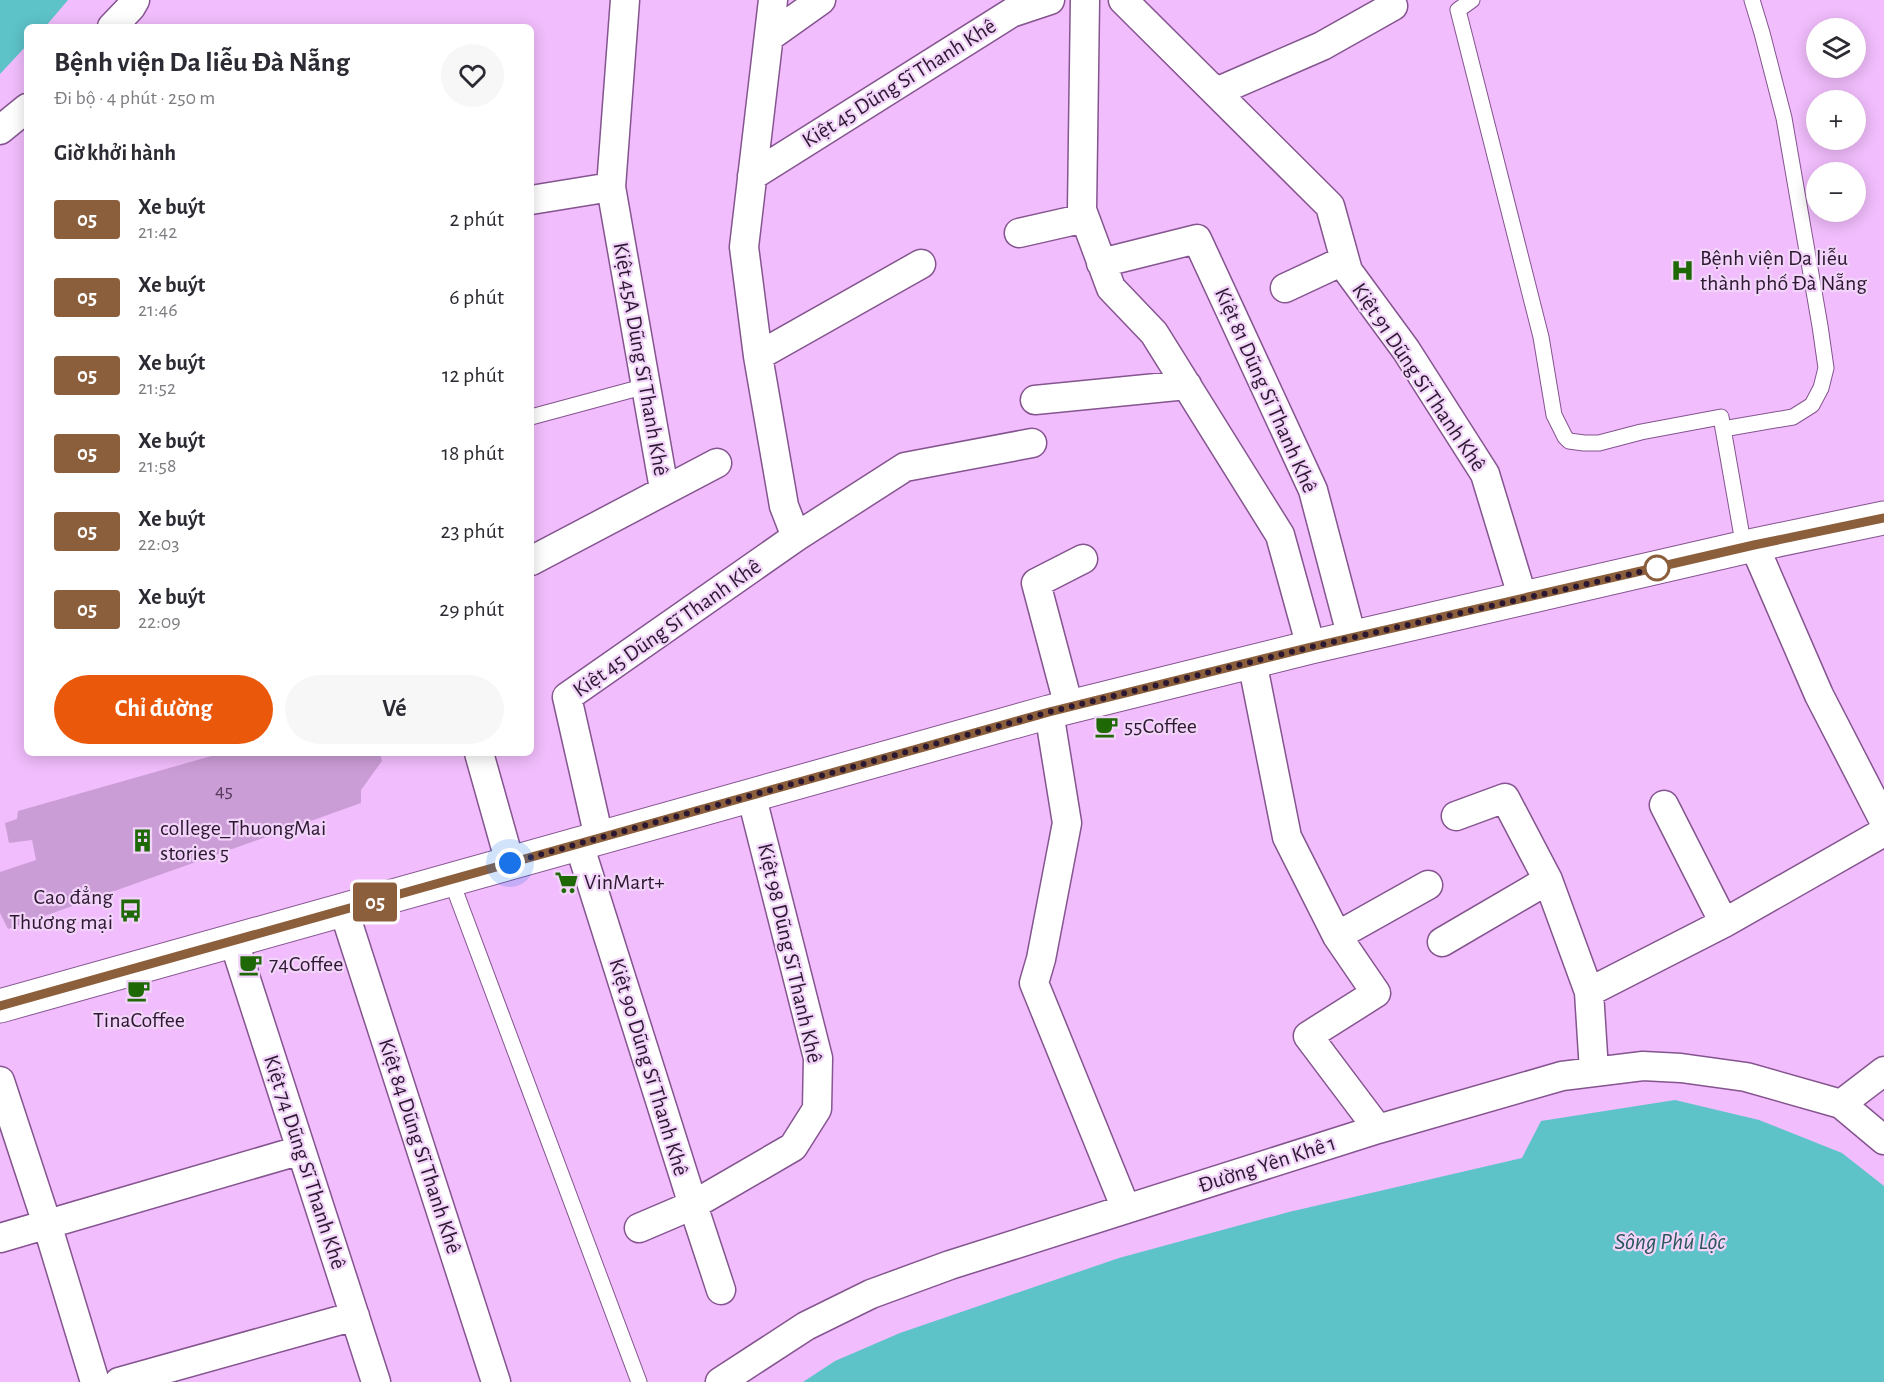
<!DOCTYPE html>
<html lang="vi">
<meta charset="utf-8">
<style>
body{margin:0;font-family:"Alegreya Sans",sans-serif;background:#f7f7f7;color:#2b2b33;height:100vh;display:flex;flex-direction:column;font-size:22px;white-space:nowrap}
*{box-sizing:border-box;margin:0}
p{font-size:20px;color:#7c7c81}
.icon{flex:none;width:33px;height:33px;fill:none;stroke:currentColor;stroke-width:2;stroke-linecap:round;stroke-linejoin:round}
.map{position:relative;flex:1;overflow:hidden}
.details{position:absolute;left:24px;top:24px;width:510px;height:732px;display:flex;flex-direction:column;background:#fff;border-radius:9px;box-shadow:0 3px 15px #0003}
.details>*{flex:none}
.badge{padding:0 12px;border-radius:4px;font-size:21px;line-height:39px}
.buttons{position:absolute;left:1806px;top:18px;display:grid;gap:12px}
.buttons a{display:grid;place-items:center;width:60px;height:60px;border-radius:50%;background:#fff;box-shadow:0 3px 15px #0003;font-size:30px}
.you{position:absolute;width:30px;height:30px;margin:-15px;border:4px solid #fff;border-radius:50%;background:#1a73e8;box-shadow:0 0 0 9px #1a73e833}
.map>.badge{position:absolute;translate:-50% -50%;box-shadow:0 0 0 3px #fff}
h2{padding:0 30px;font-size:22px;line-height:54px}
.round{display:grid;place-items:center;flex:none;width:63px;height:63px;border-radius:32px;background:#f7f7f7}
.head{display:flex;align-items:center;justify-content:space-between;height:102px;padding:0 30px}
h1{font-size:28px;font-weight:700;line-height:45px}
.cta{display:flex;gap:12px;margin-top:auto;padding:12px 30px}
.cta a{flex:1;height:69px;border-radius:36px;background:#ea580c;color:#fff;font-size:24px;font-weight:700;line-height:69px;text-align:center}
.cta a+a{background:#f7f7f7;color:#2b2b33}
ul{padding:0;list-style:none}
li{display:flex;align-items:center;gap:18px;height:78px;padding:0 30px}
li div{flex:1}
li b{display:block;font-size:22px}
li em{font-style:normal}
li .badge{min-width:66px;font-weight:700;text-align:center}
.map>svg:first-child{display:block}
</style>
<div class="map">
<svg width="1884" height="1382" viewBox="0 0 1884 1382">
<rect width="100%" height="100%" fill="#f1bdfc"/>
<!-- water -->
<path fill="#5dc3c9" d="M0,0H68L45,27H27V45L0,74Z
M1675,1100L1759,1120L1842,1153L1884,1186V1382H803L835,1361L900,1333L1119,1258L1289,1212L1522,1158L1541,1121Z"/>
<!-- building -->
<path fill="#cb9dd6" d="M222,753H380L382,761L361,790V803L8,929L0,913V872L36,860L32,840L9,843L5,823L17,819L18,811Z"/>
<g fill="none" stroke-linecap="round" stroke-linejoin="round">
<defs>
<path id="service" d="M1472,0L1458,10L1541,337L1554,415L1565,437L1569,441L1584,443H1599L1641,432L1721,417L1744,548
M531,417L646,386
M1723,429L1793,417L1812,405L1821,388L1826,368L1820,326L1784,118L1762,33L1752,0
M451,880L639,1382"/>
<path id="minor" d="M625,0L611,187L664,489
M773,0L744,247L758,356L784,506L796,537
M1085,0L1082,210L1111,288L1154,333L1280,535L1311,647
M1123,0L1330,206L1348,271L1406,350L1485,474L1523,599
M112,27L131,7L135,0
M769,37L821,0
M1216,92L1322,46L1393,6
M0,130L27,108
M752,176L1011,13L1050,0
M531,200L611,187
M1019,233L1085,218
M1101,263L1197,239L1313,490L1352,638
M1285,288L1345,260
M758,356L921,264
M1035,400L1187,385
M1754,545L1819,695L1884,821
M531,561L717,463
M1252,661L1287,837L1337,936L1376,993L1308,1036L1378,1129
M1069,707L1036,583L1083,559
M1049,712L1067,823L1041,959L1034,983L1126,1209
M479,753L510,863
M1664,805L1724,923
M1456,816L1505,798L1548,880L1589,992L1724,923L1884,832
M599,838L567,697L796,537L905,467L1032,443
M579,844L693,1205L721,1290
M344,911L496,1382
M1337,936L1428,885
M234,942L376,1382
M1442,942L1548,880
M1589,992L1594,1071
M0,1081L47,1224L95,1382
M1841,1104L1884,1071
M639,1228L693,1205L793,1147L817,1109L818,1058L751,794
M0,1238L301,1150
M119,1382L355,1316
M720,1382L806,1326L871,1294L950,1265L1378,1129L1562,1076L1643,1066L1681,1068L1746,1077L1841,1104L1884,1140"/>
<path id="tertiary" d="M0,1006L1049,712L1311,647L1754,545L1884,518"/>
</defs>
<!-- service casing -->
<use href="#service" stroke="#84558f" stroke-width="17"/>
<!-- minor casing -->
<use href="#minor" stroke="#84558f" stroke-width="31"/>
<!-- tertiary casing -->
<use href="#tertiary" stroke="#84558f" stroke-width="35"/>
<!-- service -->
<use href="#service" stroke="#fff" stroke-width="15"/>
<!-- minor -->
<use href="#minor" stroke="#fff" stroke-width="28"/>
<!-- tertiary -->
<use href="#tertiary" stroke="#fff" stroke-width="33"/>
</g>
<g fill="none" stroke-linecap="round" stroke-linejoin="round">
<defs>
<path id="line" d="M0,1006L1049,712L1311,647L1754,545L1884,518"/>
</defs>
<!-- line casing -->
<use href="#line" stroke="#fff" stroke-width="14"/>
<!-- line -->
<use href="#line" stroke="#8b5e3c" stroke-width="9"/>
<!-- walk -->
<path stroke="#2c1830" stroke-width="6" stroke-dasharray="0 10.8" d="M510,863L1049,712L1311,647L1657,568"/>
</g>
<!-- icons -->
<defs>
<symbol id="hospital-bare" viewBox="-9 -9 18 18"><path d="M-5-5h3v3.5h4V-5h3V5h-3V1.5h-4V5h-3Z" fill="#1e6906" stroke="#f2d3f9" stroke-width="2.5" paint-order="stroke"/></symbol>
<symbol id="cafe-bare" viewBox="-9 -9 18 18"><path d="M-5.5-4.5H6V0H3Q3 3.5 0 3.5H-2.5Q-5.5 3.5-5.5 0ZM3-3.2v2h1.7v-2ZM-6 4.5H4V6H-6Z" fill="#1e6906" stroke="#f2d3f9" stroke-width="2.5" paint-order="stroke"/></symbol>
<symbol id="building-bare" viewBox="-9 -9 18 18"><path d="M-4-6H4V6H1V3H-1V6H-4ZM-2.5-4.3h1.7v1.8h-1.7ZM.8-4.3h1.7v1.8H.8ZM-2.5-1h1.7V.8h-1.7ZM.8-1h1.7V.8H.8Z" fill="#1e6906" stroke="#f2d3f9" stroke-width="2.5" paint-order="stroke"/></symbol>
<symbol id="supermarket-bare" viewBox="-9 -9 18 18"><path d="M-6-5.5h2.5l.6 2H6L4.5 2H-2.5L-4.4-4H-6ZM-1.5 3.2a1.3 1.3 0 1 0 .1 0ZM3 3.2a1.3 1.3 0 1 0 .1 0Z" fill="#1e6906" stroke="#f2d3f9" stroke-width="2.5" paint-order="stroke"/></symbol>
<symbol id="bus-bare" viewBox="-9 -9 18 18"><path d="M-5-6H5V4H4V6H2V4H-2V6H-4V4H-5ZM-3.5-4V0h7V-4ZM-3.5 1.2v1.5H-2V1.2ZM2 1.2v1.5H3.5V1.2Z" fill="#1e6906" stroke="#f2d3f9" stroke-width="2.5" paint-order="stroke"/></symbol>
</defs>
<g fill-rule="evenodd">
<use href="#hospital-bare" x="1666" y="254" width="33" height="33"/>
<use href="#cafe-bare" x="1090" y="710" width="33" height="33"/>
<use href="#building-bare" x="126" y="824" width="33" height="33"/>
<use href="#supermarket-bare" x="550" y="866" width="33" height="33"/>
<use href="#bus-bare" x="114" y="894" width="33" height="33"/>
<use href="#cafe-bare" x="234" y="948" width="33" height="33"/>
<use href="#cafe-bare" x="122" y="974" width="33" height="33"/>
</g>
<!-- markers -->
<circle fill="#fff" stroke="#8b5e3c" stroke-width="3" cx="1657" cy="568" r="12"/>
<g text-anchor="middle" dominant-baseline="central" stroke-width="4.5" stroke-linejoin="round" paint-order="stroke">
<!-- number labels -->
<g font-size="20" fill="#54395a">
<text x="224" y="791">45</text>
</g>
<!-- street labels -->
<g font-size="22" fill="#2c1830" stroke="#f2d3f9">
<text transform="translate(899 83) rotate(-32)">Kiệt 45 Dũng Sĩ Thanh Khê</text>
<text transform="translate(641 359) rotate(80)">Kiệt 45A Dũng Sĩ Thanh Khê</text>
<text transform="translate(1419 377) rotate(56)">Kiệt 91 Dũng Sĩ Thanh Khê</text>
<text transform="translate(1266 390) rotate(66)">Kiệt 81 Dũng Sĩ Thanh Khê</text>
<text transform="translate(667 628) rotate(-35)">Kiệt 45 Dũng Sĩ Thanh Khê</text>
<text transform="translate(790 953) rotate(77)">Kiệt 98 Dũng Sĩ Thanh Khê</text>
<text transform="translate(649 1067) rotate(73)">Kiệt 90 Dũng Sĩ Thanh Khê</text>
<text transform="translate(420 1146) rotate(72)">Kiệt 84 Dũng Sĩ Thanh Khê</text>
<text transform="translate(305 1162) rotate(72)">Kiệt 74 Dũng Sĩ Thanh Khê</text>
<text transform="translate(1267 1164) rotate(-18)">Đường Yên Khê 1</text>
</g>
<!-- poi labels -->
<g font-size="22" fill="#2c1830" stroke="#f2d3f9" text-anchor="start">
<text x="1700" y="258">Bệnh viện Da liễu<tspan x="1700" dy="25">thành phố Đà Nẵng</tspan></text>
<text x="1124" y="726">55Coffee</text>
<text x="160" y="828">college_ThuongMai<tspan x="160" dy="25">stories 5</tspan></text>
<text x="584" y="882">VinMart+</text>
<text x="113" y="897" text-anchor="end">Cao đẳng<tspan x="113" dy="25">Thương mại</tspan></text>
<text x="269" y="964">74Coffee</text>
<text x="139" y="1020" text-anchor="middle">TinaCoffee</text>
</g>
<!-- water labels -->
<g font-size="24" font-style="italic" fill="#2b585b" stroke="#f2d3f9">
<text x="1670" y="1242">Sông Phú Lộc</text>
</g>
</g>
</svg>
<div class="buttons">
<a><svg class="icon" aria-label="layers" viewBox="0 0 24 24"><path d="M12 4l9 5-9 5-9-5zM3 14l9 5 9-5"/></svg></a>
<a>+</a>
<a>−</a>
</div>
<div class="you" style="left:510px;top:863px"></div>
<b class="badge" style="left:375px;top:902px;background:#8b5e3c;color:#fff">05</b>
<section class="details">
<div class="head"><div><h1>Bệnh viện Da liễu Đà Nẵng</h1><p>Đi bộ · 4 phút · 250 m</p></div><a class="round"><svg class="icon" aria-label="heart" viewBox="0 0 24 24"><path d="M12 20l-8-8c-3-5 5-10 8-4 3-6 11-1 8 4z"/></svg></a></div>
<h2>Giờ khởi hành</h2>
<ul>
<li><span class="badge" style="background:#8b5e3c;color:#fff">05</span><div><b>Xe buýt</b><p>21:42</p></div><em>2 phút</em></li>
<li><span class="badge" style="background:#8b5e3c;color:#fff">05</span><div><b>Xe buýt</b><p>21:46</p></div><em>6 phút</em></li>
<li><span class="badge" style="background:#8b5e3c;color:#fff">05</span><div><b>Xe buýt</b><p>21:52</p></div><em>12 phút</em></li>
<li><span class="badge" style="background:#8b5e3c;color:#fff">05</span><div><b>Xe buýt</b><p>21:58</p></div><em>18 phút</em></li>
<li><span class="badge" style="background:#8b5e3c;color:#fff">05</span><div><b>Xe buýt</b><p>22:03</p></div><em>23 phút</em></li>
<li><span class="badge" style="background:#8b5e3c;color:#fff">05</span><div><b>Xe buýt</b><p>22:09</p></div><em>29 phút</em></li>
</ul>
<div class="cta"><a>Chỉ đường</a><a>Vé</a></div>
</section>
</div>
